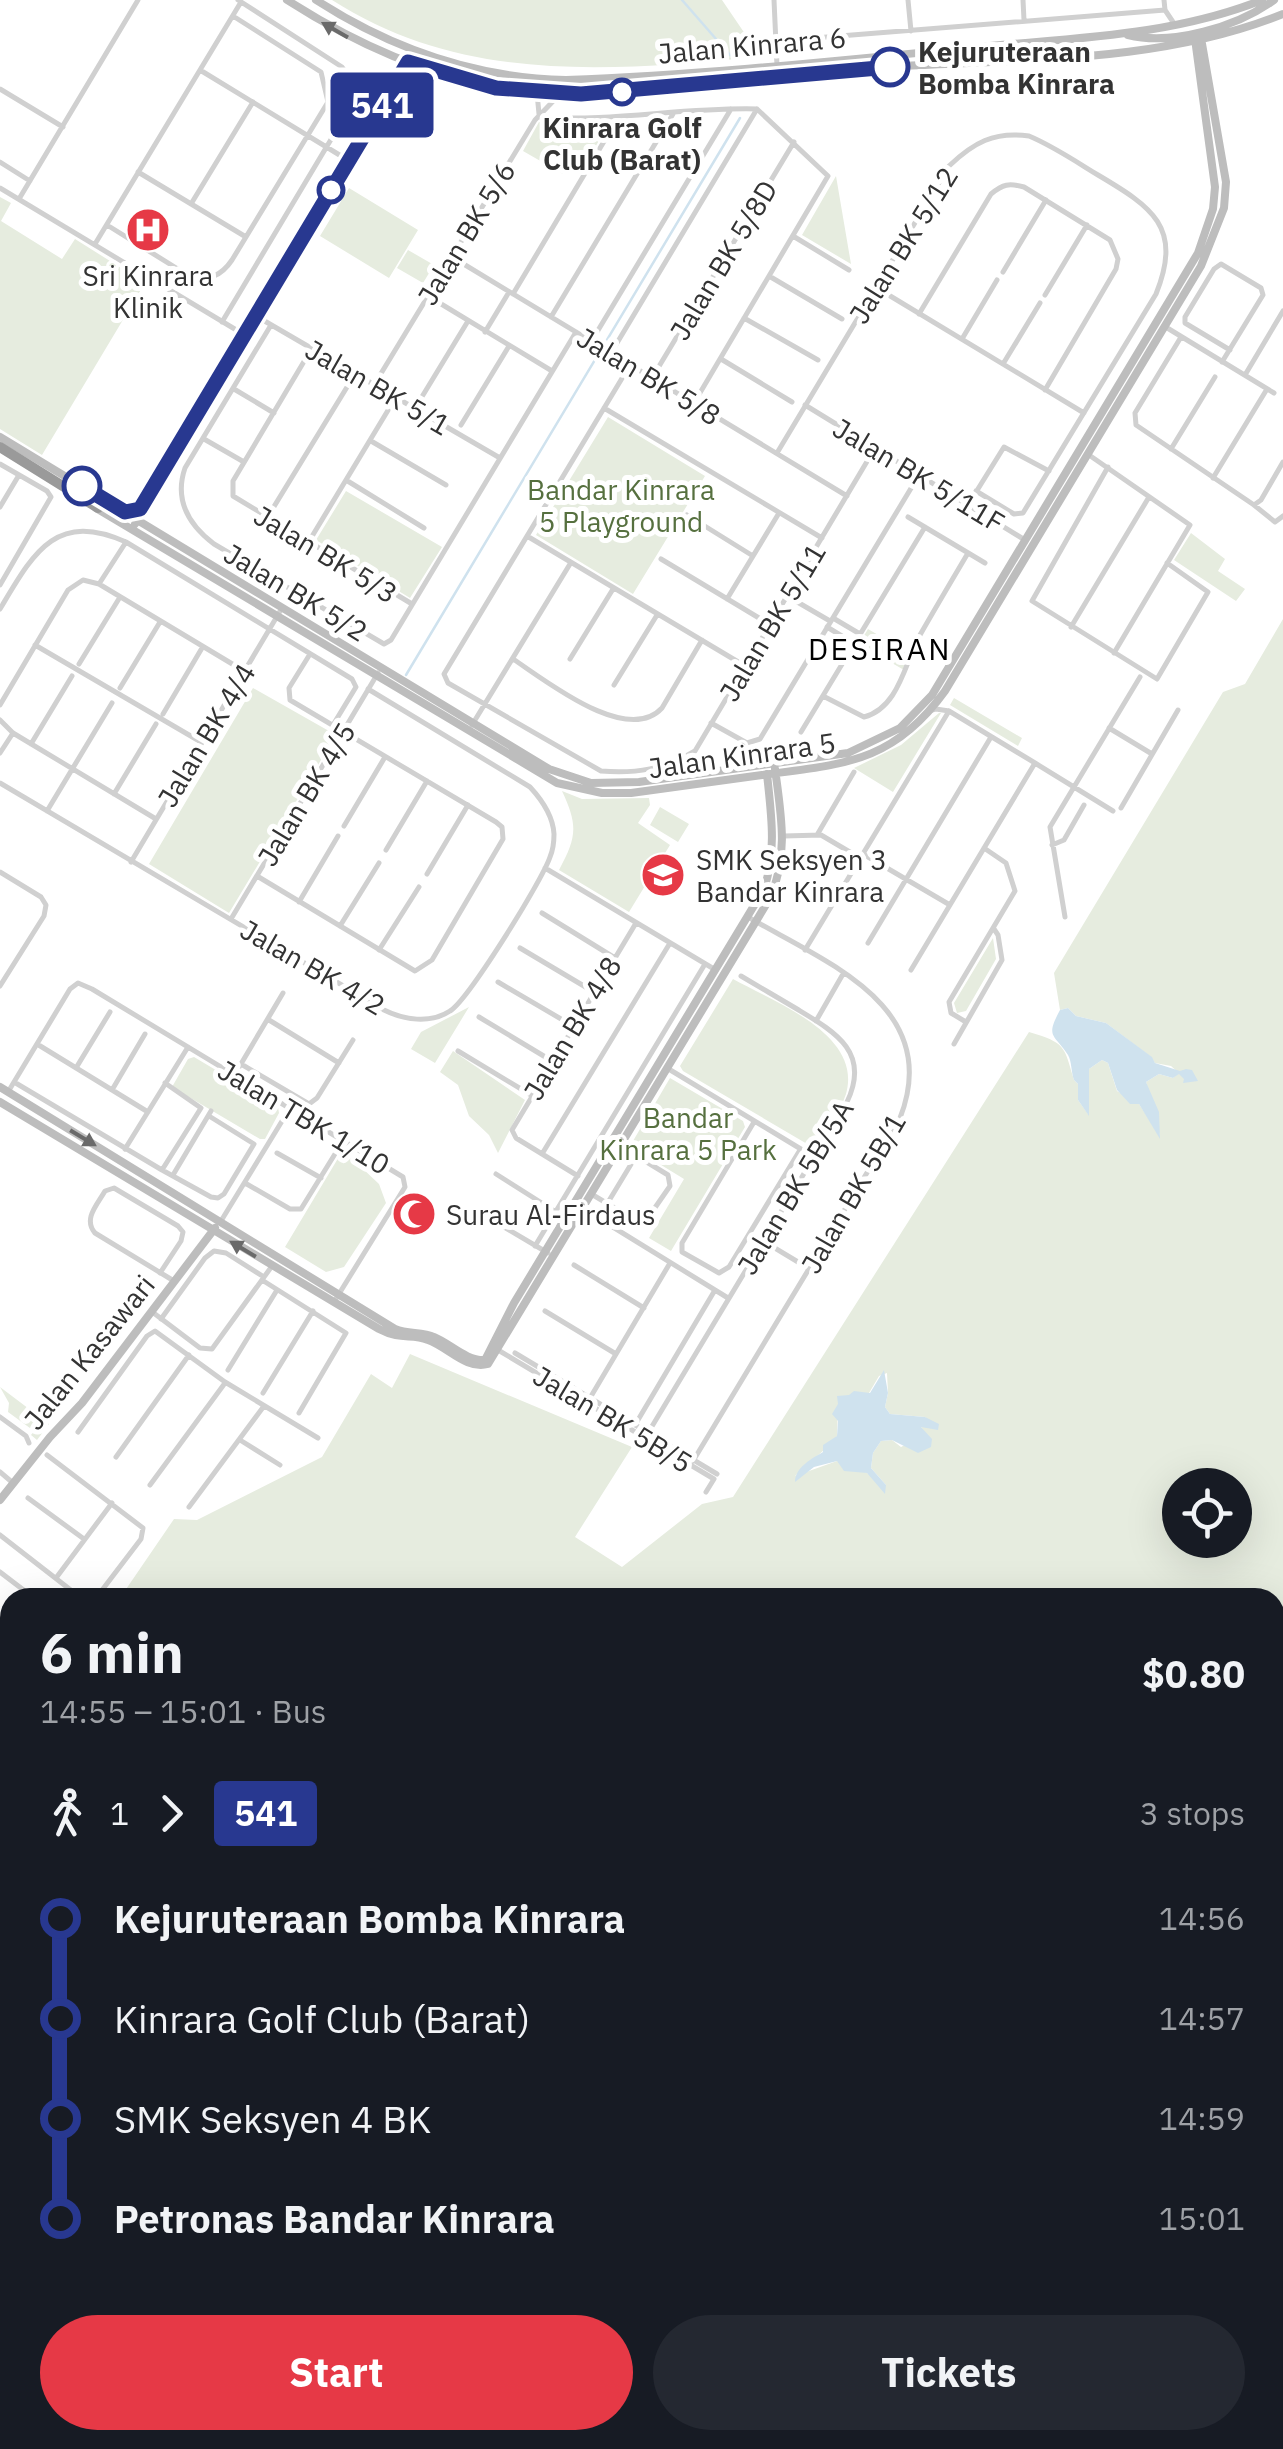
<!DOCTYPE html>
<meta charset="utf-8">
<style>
body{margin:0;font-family:"IBM Plex Sans",sans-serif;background:#242831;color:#f1f3f6;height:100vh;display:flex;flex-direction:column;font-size:38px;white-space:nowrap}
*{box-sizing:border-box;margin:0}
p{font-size:32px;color:#9ea1a6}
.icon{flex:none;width:55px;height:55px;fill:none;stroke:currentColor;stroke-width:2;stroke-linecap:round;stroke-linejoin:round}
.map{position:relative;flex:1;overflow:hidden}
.sheet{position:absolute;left:0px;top:1588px;width:1285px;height:862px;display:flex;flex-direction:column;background:#171b24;border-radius:30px 30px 0 0;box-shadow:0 10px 40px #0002}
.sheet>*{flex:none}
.badge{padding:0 20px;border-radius:8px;font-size:35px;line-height:65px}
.fabs{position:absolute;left:1162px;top:1468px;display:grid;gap:20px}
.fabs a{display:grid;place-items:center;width:90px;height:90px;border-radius:50%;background:#171b24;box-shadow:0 10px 40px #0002;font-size:50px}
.map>.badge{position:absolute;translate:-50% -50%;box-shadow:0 0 0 5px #fff}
.legs{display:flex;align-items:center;gap:15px;height:110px;padding:0 40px;font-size:32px}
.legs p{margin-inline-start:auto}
.head{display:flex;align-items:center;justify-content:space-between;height:170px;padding:0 40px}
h1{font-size:55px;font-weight:700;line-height:75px}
.button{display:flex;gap:20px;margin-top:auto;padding:20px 40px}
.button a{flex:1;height:115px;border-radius:60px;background:#e63946;color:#fff;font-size:40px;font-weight:700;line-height:115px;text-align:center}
.button a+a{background:#242831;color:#f1f3f6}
ul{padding:0 40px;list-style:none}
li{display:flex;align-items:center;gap:35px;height:100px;font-size:38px}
li i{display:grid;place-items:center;width:15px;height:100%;margin:0 12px;background:currentColor}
li i::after{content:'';width:25px;height:25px;margin:-12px;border:8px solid;border-radius:50%;background:#171b24}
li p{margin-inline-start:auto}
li:first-child i{background:linear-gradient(#0000 50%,currentColor 0)}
li:last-child i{background:linear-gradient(currentColor 50%,#0000 0)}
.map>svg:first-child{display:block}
</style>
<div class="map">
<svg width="1283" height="2449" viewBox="0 0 1283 2449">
<rect width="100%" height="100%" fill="#fff"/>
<!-- green -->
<path fill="#e6ecdf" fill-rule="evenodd" d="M332,0H722L756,50L757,57C610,71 463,84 332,0Z
M539,122H606L607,127L584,166L572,159L563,174L523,151Z
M836,176L851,264L802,235Z
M349,188L418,230L389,278L320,236Z
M0,197L11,203L1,221L62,259L75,239L145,283L42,455L0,429Z
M408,250L434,265L423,283L397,268Z
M608,417L705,476L633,594L536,535Z
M346,491L442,547L410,598L316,540Z
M1191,533L1225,559L1218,571L1245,589L1236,601L1174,560Z
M1283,619V2449L1258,2446L1256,2449H1220L1195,2440H1275V1598H120L174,1519L197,1520L322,1457L371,1374L392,1388L410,1354L632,1447L575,1537L622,1567L702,1504L733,1497L1029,1032C1066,1043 1064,1046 1074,1080L1078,1084V1100L1088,1114L1089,1069L1102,1060L1108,1063L1117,1091L1139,1104L1160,1136L1146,1082L1159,1074L1173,1078L1179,1073L1190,1083L1171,1066L1155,1063L1151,1057L1106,1023L1076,1016L1068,1008L1060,1010L1054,973L1223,692L1245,684ZM887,1373L888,1393L885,1407L890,1414L925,1417L930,1422L921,1427L926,1434L901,1447L892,1440L881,1441L873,1453L871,1468L886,1485L867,1473L837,1461L795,1476L834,1441L837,1436L838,1404L858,1393H869L879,1376ZM1180,1485H1235V1540H1180Z
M868,629L909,653L904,670L859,644Z
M253,688L336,735L229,913L149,864Z
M954,698L1022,738L1018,746L950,705Z
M939,713H941L893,792L854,768L901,745Z
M562,791L582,799L649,798L650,805L638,823L670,845L629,912L559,870C577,837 578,825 562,791Z
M660,807L689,824L678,842L650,825Z
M993,938L996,959L966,1011L957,1013L954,1003Z
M733,979C774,1002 863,1034 846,1094C840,1113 824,1131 814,1148L683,1071L680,1066Z
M469,1007L435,1063L411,1049L421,1032Z
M453,1051L525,1100L498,1153L489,1135L469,1116L458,1085L440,1072Z
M194,1057L278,1107L279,1113L265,1139H260L172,1087L188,1059Z
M670,1078L743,1121L745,1127L671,1251L649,1238L684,1179L635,1149L633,1141Z
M343,1150L379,1184L386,1203L344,1267L326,1272L285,1247Z
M0,1387L49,1424L37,1440L31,1435L34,1431L8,1412L9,1403Z
M0,1618L10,1626V1716L0,1715V1655L7,1654L0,1653Z
M10,2319V2429L0,2431V2335Z
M157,2440H598V2449H159Z
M941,2440H1029L1019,2449H947Z"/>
<!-- water -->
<path fill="#cfe2ee" d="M1068,1008L1076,1016L1106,1023L1152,1057L1155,1063L1180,1071L1186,1069L1192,1070L1198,1081L1183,1083L1184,1079L1179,1074L1173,1078L1159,1074L1146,1082L1159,1112L1160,1139L1139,1104H1130L1117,1090L1108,1063L1102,1060L1089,1069V1116L1078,1100V1084L1074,1080C1071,1072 1072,1062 1068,1055C1054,1033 1045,1038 1060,1010Z
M884,1370L888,1393L885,1407L890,1414L925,1417L939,1424L938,1430L921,1427L932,1439L931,1447L918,1453L892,1440L881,1441L873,1453L871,1468L886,1485L885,1494L867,1473L844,1471L837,1461L814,1467L795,1482C795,1467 813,1458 823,1452V1445L837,1436L838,1421L832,1414L838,1404L837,1396L849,1395L854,1391L870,1393Z"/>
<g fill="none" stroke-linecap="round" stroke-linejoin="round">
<!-- stream -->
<path stroke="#cfe2ee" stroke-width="2.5" d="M682,0L730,55
M406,675L740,118
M1275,1637L1283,1626
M1275,1760L1283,1774
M1275,2426L1283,2420
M1254,2443L1257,2440"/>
<!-- street -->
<path stroke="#d0d0d0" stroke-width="5" d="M774,0L777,66
M908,0L911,31
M1023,0L1024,20
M1164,0L1165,10L1175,25
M777,41L1165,10
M200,70L351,162
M0,89L63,127
M537,93L539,114
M540,117C613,122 684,107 757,109L828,176L694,403
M0,162L30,181
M138,172L246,237
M0,188L248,337
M19,199L138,0
M191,204L253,102
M107,225L189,276C207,283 222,275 232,260L328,102L321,72L233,16
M793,236L849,270
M95,244L241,2
M452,257L847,496
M1003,272L1046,200
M769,276L842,319
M877,288L1084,413
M513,294L618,118
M1045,295L1087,225
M428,296L552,371
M919,314L991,194C1003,184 1009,183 1024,187L1110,240L1118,259L1116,269L1045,390
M256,316L500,458
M551,317L673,114
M744,318L818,360
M222,322L348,111C356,95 353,81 342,67L238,0
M271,325L185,468C174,500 189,525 214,544L384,644L391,640L576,332
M1164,326L1274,393
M485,332L509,292
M597,332L731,109
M1181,337L1135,413L1136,425L1254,505L1261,500L1283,462
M962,339L997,280
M312,348L233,481V496L412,604
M611,353L757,109
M721,359L792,402
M1222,362L1263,295L1261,288L1221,264L1214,269L1185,317V323L1230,350
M1003,364L1040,303
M630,365L444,674L448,683L601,771C636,774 665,769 695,751L875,448
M1245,375L1283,311
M652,378L794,142
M374,385L535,120L560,94
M234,389L274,413
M420,400L468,321
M805,405L1025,540
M604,408L822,538
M461,425L509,346
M204,439L244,462
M371,441L446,485
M1171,449L1215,377
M777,453L949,166C973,143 994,131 1029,136C1053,146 1075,161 1098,175C1152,207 1183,227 1156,294L1023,513L1014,514L976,491
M1089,455L1190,525L1114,653
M0,464L47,491L51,497L0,585
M1108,467L1032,601L1157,679L1208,592L1167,563
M1213,478L1267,389
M346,480L424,528
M968,505L1004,447L1049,471
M1254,505L1275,522L1283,516
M0,507L19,475
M687,515L753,556
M908,517L985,563
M267,518L355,374
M527,536L745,666
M308,543L396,397
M661,559L769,624
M99,584L126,542
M787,596L830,621
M727,599L779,513
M0,609C33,554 55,510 126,542L352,679L356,687L333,725
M833,618L860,634
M827,627L855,644
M1071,627L1149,497
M35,645L201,742
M513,659C545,680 627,746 662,708L702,640
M570,659L613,589
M79,664L120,597
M614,685L657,615
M120,688L160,622
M823,696L864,717C899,708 905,662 920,635C936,607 952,580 968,553
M0,705L68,590L83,580L99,584L244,671
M163,714L202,648
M0,720L13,733L156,819
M711,723L747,743L760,739L919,475
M472,725L570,564
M1109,728L1152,754
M801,732L925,527
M31,744L72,676
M0,753L13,733
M1035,763L1113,811
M0,783L384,1010C404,1020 430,1024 450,1011C468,1000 542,881 550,857C553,850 554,842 554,834C553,816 542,800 530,787L368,689
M114,794L156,724
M1121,808L1178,710
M47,811L112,703
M344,826L385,757
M817,835L854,772
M784,836L821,835L860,858
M1052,845L1064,840L1084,805
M386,850L427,781
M863,854L950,905
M131,862L282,608
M545,868L714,969
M0,872L41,897L46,905L44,916L0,986
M427,874L468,805
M257,876L415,971L432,960L503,839L502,827L496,822L290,700L289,688L310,654
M299,902L338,836
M542,913L615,958
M1065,917L1050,827L1140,677
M231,919L378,673
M340,926L379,863
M868,943L991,737
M520,948L594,992
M379,950L419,887
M805,950L949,711
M911,970L1035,763L949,711L936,709L930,711
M498,982L573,1026
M479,1017L552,1061
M269,1020L339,1063
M816,1021L843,974
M966,1022L951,1013L949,1002L1015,891L1006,863L984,848
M37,1044L148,1112
M954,1044L1002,960L998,935L994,929
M458,1051L531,1095
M241,1064L309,1104L317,1098L353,1040
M76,1068L110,1012
M667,1068L814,1157
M235,1074L283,993
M14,1082L162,1170L201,1108L165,1083
M112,1090L145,1034
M8,1092L70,989L78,983L92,989L403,1177L405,1187L334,1302
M754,1122L682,1243V1252L719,1273L729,1267L800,1150
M125,1149L188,1047
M277,1153L321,1178
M542,1154L670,943
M162,1170L211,1197L218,1198L224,1194L254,1144L209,1116
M496,1174L556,1212
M173,1175L211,1111
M578,1176L516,1138L512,1130L636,923
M245,1183L290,1209H301L343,1141
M593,1195L643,1225L670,1186L668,1175L622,1147
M607,1204L636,1156
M582,1208L728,1298
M477,1211L548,1253
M221,1221L290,1108
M763,1241L808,1268
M535,1246L705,964
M574,1265L644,1308
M160,1273L181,1241L183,1232L178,1226L114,1188L105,1191C97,1205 83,1219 95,1233L174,1281
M262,1280L346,1333L299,1413
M151,1311L200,1348L212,1349L272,1266
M545,1311L616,1354
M161,1319L205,1258L214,1251L226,1253L264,1277
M498,1350L714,1479L706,1492
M515,1353L717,1474
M228,1370L277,1290
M263,1393L313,1311
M590,1398L670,1263
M0,1417L26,1436L29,1443
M635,1425L715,1290
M78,1432L147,1336L155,1331L225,1382L318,1438
M648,1433L847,1102C871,1052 835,1032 797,1009C778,998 760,987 741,976
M240,1440L280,1465
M47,1455L143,1528L141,1539L96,1598
M116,1457L189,1355
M693,1461L900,1118C944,1006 825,962 748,917
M0,1472L13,1483
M150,1485L225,1383
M28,1498L84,1539
M189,1507L264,1406
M0,1535L81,1598
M0,1572L34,1598
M56,1578L112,1503
M0,1758L10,1766
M0,1812L10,1806
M0,2071L5,2074
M0,2168L10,2152
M0,2176L10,2184
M0,2250L10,2238
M0,2335L10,2319
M0,2431L10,2429
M117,2440L119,2449
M1181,2440L1202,2449
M1141,2449L1147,2440"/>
<!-- secondary -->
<path stroke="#bdbdbd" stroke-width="8" d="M287,0C351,41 419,73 495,87C618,110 748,77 872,68C1008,58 1154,66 1283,14
M316,0C392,49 476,78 566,80C701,75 835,61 969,48C1068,38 1169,37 1262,0
M1128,35C1172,46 1237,27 1274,0
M0,437L549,769L591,783L639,782L848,753L900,728L932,695L1198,253L1213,209L1215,187L1195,39
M96,508L557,783L602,793H631C675,787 719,781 762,775C844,764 893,763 945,691L1201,266L1224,208L1226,182L1201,38
M135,524L414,60
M0,1087L395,1329C408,1335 422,1331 434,1337C451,1344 466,1361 485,1360L514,1303L764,889C777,851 771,813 767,774
M0,1102L379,1329C402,1341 410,1333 428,1340C448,1347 466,1370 488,1364L770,898C789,855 781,814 775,769
M0,1500L50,1437L82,1403L215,1228
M0,2130L10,2113
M141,2440L143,2449
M150,2440L152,2449
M603,2449V2440"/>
<!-- highway -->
<path stroke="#9a9a9a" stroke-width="10" d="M0,447L98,508"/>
</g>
<!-- one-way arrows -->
<defs><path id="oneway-solid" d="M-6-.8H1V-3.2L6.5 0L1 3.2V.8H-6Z" transform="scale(2.5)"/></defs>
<g fill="#6a6a6a">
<use href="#oneway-solid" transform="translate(335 30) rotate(-150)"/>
<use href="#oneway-solid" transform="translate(83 1138) rotate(31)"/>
<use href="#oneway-solid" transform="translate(243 1249) rotate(-149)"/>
</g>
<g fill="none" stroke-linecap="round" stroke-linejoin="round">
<defs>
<path id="line-1" d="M82,486L125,512L140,509L408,62L496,88L581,94L890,67"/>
</defs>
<!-- line-1 casing -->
<use href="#line-1" stroke="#fff" stroke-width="22"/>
<!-- line-1 -->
<use href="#line-1" stroke="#283890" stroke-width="15"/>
</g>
<!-- icons -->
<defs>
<symbol id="hospital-disc" viewBox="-11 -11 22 22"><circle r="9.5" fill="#e63946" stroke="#fff"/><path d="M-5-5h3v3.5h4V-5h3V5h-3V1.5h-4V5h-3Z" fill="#fff"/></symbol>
<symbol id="school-disc" viewBox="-11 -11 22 22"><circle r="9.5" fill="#e63946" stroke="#fff"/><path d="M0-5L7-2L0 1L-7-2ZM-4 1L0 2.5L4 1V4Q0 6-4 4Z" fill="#fff"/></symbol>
<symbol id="mosque-disc" viewBox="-11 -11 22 22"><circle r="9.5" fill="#e63946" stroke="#fff"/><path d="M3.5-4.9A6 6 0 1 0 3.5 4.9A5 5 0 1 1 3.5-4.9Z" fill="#fff"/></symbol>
</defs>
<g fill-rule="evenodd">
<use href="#hospital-disc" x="123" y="205" width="50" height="50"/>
<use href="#school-disc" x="638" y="850" width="50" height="50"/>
<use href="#mosque-disc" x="389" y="1189" width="50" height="50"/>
</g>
<!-- markers -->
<g fill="#fff" stroke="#283890" stroke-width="5">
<circle cx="890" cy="67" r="18"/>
<circle cx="622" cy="92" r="12"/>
<circle cx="331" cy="190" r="12"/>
<circle cx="82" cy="486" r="18"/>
</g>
<g text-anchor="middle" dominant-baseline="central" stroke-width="10" stroke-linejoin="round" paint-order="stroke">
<!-- street labels -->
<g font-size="28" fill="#333" stroke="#fff">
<text transform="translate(752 45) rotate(-5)">Jalan Kinrara 6</text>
<text transform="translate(466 233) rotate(-59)">Jalan BK 5/6</text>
<text transform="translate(903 245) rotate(-58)">Jalan BK 5/12</text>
<text transform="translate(723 260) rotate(-59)">Jalan BK 5/8D</text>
<text transform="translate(649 376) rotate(31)">Jalan BK 5/8</text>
<text transform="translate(378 387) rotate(30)">Jalan BK 5/1</text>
<text transform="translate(919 475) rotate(31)">Jalan BK 5/11F</text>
<text transform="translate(326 554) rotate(31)">Jalan BK 5/3</text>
<text transform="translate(296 592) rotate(31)">Jalan BK 5/2</text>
<text transform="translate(772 622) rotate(-59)">Jalan BK 5/11</text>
<text transform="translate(206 735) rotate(-59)">Jalan BK 4/4</text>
<text transform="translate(742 755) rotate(-8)">Jalan Kinrara 5</text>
<text transform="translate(306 794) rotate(-59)">Jalan BK 4/5</text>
<text transform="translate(313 967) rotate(30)">Jalan BK 4/2</text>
<text transform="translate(572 1028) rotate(-59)">Jalan BK 4/8</text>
<text transform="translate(304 1117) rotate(31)">Jalan TBK 1/10</text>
<text transform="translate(795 1187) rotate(-59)">Jalan BK 5B/5A</text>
<text transform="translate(853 1193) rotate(-60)">Jalan BK 5B/1</text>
<text transform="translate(89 1352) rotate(-51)">Jalan Kasawari</text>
<text transform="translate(613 1419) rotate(31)">Jalan BK 5B/5</text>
</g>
<!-- stop labels -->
<g font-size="28" font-weight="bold" fill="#333" stroke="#fff" text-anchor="start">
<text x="918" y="51">Kejuruteraan<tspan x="918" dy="32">Bomba Kinrara</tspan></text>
<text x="622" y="127" text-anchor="middle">Kinrara Golf<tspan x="622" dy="32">Club (Barat)</tspan></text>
</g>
<!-- poi labels -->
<g font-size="28" fill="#333" stroke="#fff" text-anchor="start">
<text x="148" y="275" text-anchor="middle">Sri Kinrara<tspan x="148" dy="32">Klinik</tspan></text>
<text x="696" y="859">SMK Seksyen 3<tspan x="696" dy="32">Bandar Kinrara</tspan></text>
<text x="446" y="1214">Surau Al-Firdaus</text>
</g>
<!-- park labels -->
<g font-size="28" fill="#56703f" stroke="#fff">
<text x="621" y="489">Bandar Kinrara<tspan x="621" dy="32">5 Playground</tspan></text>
<text x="688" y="1117">Bandar<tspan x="688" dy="32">Kinrara 5 Park</tspan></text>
</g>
<!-- neighbourhood labels -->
<g font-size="30" letter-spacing="2.5" fill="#000" stroke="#fff">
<text x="880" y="648">DESIRAN</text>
</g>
</g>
</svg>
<div class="fabs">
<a><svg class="icon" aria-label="locate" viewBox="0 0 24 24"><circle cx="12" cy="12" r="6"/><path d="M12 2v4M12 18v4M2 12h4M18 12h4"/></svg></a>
</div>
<b class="badge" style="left:382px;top:105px;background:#283890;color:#fff">541</b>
<section class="sheet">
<div class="head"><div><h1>6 min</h1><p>14:55 – 15:01 · Bus</p></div><b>$0.80</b></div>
<div class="legs"><svg class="icon" aria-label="walk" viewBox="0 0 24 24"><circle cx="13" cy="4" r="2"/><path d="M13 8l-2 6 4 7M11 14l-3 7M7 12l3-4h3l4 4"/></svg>1<svg class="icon" aria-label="forward" viewBox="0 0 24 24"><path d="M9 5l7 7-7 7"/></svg><b class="badge" style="background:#283890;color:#fff">541</b><p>3 stops</p></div>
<ul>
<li><i style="color:#283890"></i><b>Kejuruteraan Bomba Kinrara</b><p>14:56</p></li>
<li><i style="color:#283890"></i><span>Kinrara Golf Club (Barat)</span><p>14:57</p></li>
<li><i style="color:#283890"></i><span>SMK Seksyen 4 BK</span><p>14:59</p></li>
<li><i style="color:#283890"></i><b>Petronas Bandar Kinrara</b><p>15:01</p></li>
</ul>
<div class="button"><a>Start</a><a>Tickets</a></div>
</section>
</div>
